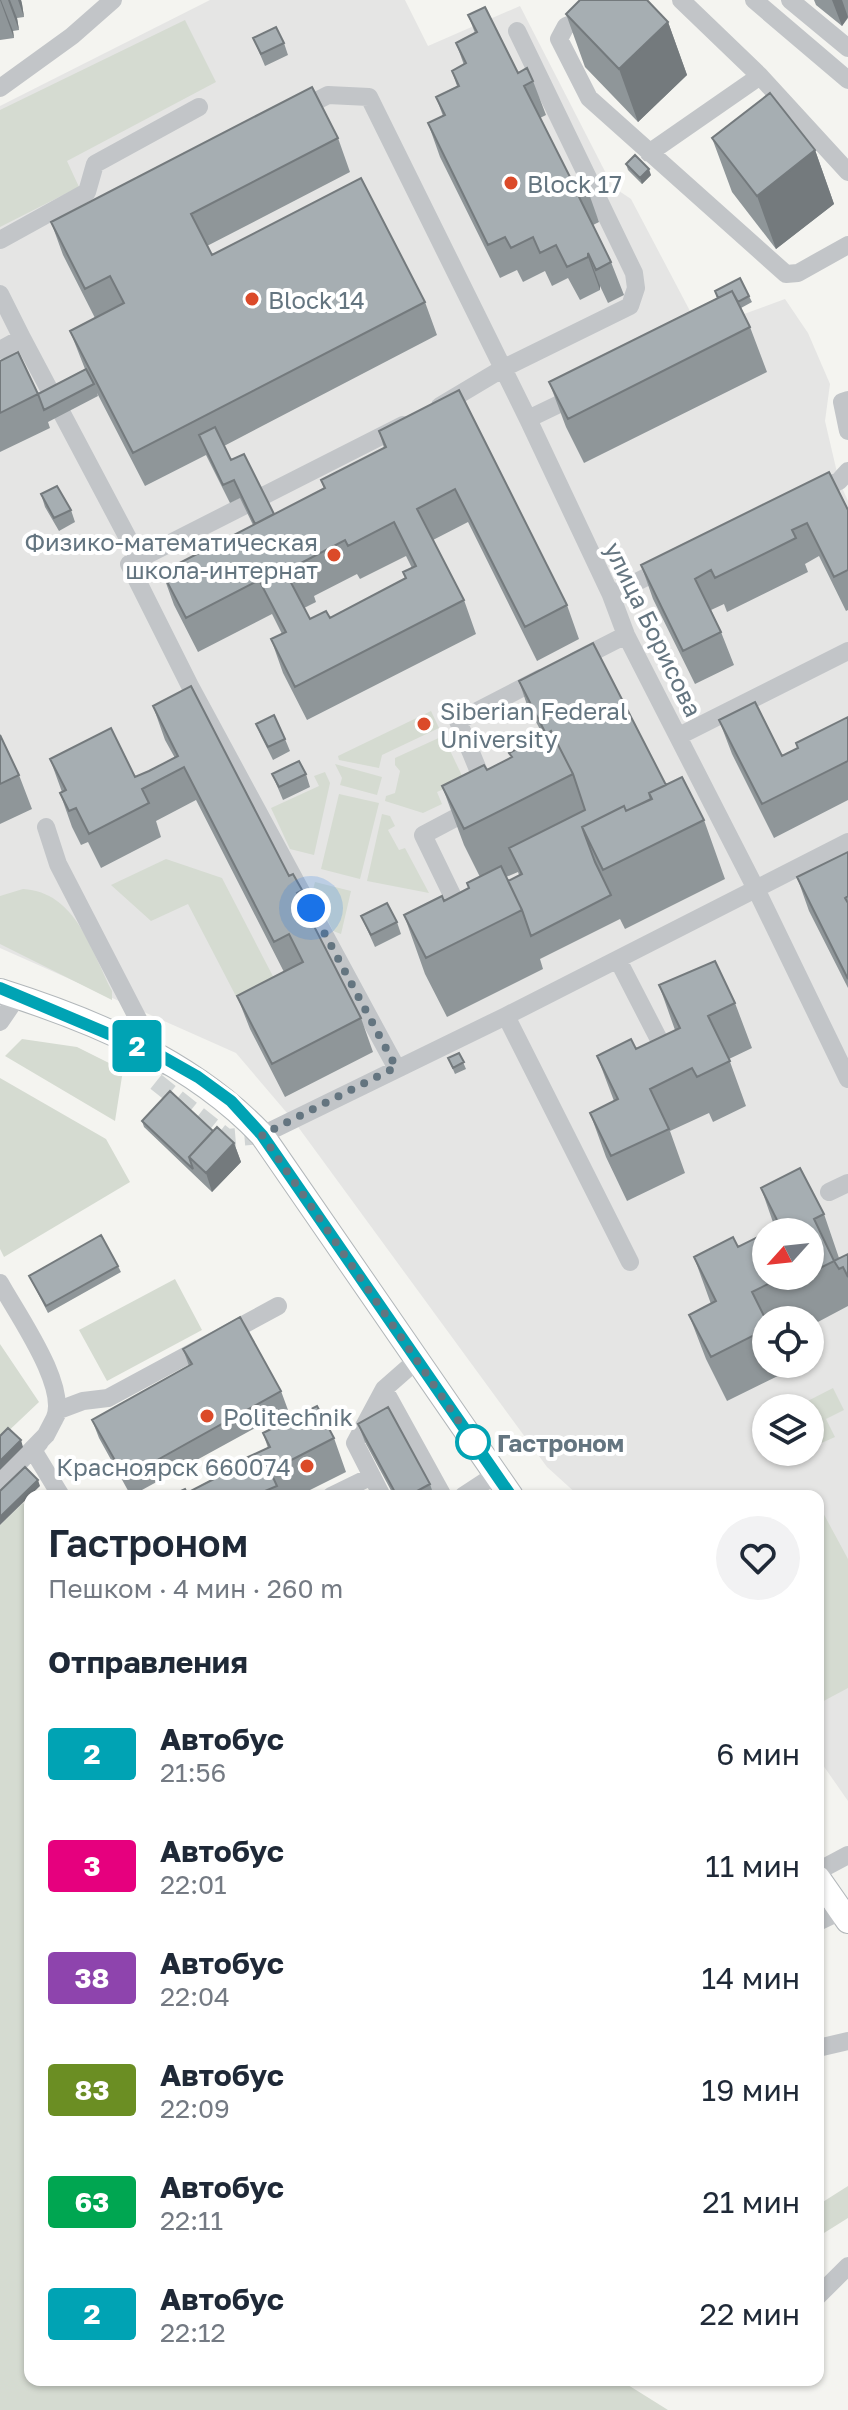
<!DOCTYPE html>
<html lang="ru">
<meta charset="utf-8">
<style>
body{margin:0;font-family:"Golos Text",sans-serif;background:#f2f2f3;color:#1f2937;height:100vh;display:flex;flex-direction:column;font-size:30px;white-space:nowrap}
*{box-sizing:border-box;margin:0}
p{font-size:26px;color:#747a83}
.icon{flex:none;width:44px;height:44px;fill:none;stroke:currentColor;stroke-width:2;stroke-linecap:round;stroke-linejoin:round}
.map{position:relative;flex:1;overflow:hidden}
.panel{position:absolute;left:24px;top:1490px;width:800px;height:896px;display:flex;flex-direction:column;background:#fff;border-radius:16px;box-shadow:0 2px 6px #0004}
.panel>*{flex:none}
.badge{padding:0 16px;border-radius:6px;font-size:28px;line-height:52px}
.needle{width:52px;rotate:243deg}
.fabs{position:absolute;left:752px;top:1218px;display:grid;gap:16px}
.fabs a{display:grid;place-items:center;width:72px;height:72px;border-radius:50%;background:#fff;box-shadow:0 2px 6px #0004;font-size:40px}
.you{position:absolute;width:40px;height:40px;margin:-20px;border:6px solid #fff;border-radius:50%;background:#1a73e8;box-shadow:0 0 0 12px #1a73e833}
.map>.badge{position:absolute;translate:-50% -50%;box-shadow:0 0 0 4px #fff}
h2{padding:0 24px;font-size:30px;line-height:72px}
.round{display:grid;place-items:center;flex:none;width:84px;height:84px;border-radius:42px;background:#f2f2f3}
.summary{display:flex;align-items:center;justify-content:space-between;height:136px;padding:0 24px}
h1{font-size:38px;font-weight:600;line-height:60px}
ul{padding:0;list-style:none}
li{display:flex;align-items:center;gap:24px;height:112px;padding:0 24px}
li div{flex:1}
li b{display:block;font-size:30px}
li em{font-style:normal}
li .badge{min-width:88px;font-weight:700;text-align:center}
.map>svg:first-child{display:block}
</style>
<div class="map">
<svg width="848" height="2410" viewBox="0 0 848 2410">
<rect width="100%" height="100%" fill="#f4f4f0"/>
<!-- built -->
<path fill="#e5e5e4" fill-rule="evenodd" d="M210,0H405L428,46L520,6L613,187L631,199L700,330L785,299L808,333L830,384L825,421L839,481L848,501V1801L818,1758V1496H579L547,1467L293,1120L236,1053L0,948V106ZM766,1232H810V1276H766ZM766,1320H810V1364H766ZM766,1408H810V1452H766Z"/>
<!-- green -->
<path fill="#d5dbd1" d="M185,20L216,82L67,161L79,187L0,227V110Z
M431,711L439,728L382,755L379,768L339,760L338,756Z
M443,736L467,786L459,782L437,792L442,804L423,813L385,801L386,796L395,793L400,771L395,765V758Z
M335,764L382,777L377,795L340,785L342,778Z
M325,772L330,783L314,855L290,849L271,808L319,786L314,776Z
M339,794L379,803L360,879L321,869Z
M382,814L390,816L395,826L388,830L399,850L405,848L429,893L367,881Z
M166,859L222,878L278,986L240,1004L188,904L151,921L111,885Z
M315,882L351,891L341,934L333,931L313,890Z
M23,889C76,892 91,950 112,991V1000L0,944V896Z
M22,1039L77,1047L123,1070L115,1121L5,1056Z
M0,1078L106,1139L130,1182L4,1257L0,1249Z
M175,1279L202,1330L107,1381L79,1330Z
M0,1344L39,1402L0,1439Z
M833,1388L844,1410L826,1419L835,1437L817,1445L810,1431V1408L798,1406Z
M23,1503L30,1512V2380H620L668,2410H0V1525Z
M821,1509L848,1559V1688L818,1704V1511Z
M848,2186V2218L824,2233L818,2222V2205Z"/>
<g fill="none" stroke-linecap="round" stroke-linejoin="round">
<!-- minor-tunnel -->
<path stroke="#d0d4d4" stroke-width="18" stroke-dasharray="18 9" stroke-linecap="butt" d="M161,1056L155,1081L227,1138L262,1135"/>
<defs>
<path id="major" d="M0,991C95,1021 193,1062 262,1135L511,1496
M818,1878L848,1921"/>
</defs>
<!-- major casing -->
<use href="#major" stroke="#b2b7ba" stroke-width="26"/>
<!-- minor -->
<path stroke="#c2c5c8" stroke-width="18" d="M630,0L566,26L559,39L589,98L786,274L798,273L848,245
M681,0L760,76L848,172
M754,0L848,80
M790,0L848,48
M0,88L72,36L113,0
M297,111L328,95L369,97L528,419L611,595L626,635L756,889L848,1079
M649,153L760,76
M0,240L87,192L95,164L199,107
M0,294L22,338
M0,350L22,338L139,559
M848,400L842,402L848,431
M440,406L502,369L630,306L636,288L634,273L517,31
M528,419L578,395
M814,492L839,481L848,471
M611,595L666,567
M575,661L626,635
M679,736L848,651
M486,789L458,721L541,678
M46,827L58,864L139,1021L138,1047
M454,899L423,835L474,808
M618,960L669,1059
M506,1016L630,1262
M0,1022L17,997
M396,1067L190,686L129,564L403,425
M262,1135L506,1016L848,842
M829,1192L848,1183
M0,1283C17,1314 70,1388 54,1420
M384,1389L443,1496
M40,1442L33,1450L61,1496
M0,1482L46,1435L59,1410L83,1401L108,1398L278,1306
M331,1496L372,1476
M382,1496L355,1443L384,1389L417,1360
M463,1496L495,1475
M818,1871L848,1855
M818,1922L841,1911
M818,2048L848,2041
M818,2296L848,2266"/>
<!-- major -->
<use href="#major" stroke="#fff" stroke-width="24"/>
</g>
<!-- wall -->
<path fill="#8f9699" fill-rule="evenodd" d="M0,0H21L22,4L24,17L17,18L19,30L13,31L14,38L0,40Z
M814,0H848V18L842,26L816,5Z
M566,14L668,22L687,75L638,122L585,67Z
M468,15L518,73L533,81L546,115L540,118L572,181L587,188L599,222L593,225L611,262L624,295L608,303L600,286V290L580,300L568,278L552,286L545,271L523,282L517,270L500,278L440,157L428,123L443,116L436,97L457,86L452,71L464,65L456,43L475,33Z
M253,38L284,43L288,55L265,66Z
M338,138L350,172L207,246L212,255L425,302L437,335L224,446L231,460L274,514L324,489L321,480L384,448L379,431L459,390L567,605L579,639L537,661L468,522L433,540L464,600L476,634L307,720L283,673L271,639L282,634L272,614L198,652L174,605L162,572L253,525L240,498L230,503L206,455L145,486L97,393L98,396L48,422L50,428L0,452V361L38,394L85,369L70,331L95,318L63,255L51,222ZM406,556L412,568L403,572L406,578L330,618L310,619L304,608L316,602L314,596L357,574L360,579Z
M712,138L815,150L834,204L776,249L732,192Z
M626,164L651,175L642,184L628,170Z
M715,291L749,296L752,302L741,308L750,327L767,372L584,463L566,427L549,382L717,298Z
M41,494L71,510L75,522L59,531L45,507Z
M848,510V610L846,611L819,556L805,564L808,572L727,612L724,604L711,610L721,632L734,665L695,684L653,599L641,565Z
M519,681L666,785L704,820L725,879L625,929L620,919L540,959L543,969L447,1017L425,974L404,915L444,901L469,888L467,883L480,877L464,845L442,786L487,770L511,758L543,735L527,705ZM518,872L519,875L508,881L506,877Z
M153,706L289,876L302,890L314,924H313L361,1018L373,1052L285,1097L250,1029L237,996L284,972L196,800L156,821L161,837L101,868L88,842L81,845L72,827L60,793L62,792L50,759L135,777L175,758L165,740Z
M848,717V800L774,838L732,754L719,720L782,756L798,748Z
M256,724L285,739L290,751L273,760L261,736Z
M0,735L19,775L32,809L0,824Z
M272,774H306L310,787L283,800Z
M848,852V988L809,911L797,877Z
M361,916L397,922L401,934L375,947Z
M659,985L735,1003L752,1048L729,1059L746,1106L713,1122L709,1113L670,1131L685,1173L627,1201L606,1157L590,1113L614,1101L597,1056L636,1049L675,1030Z
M459,1053L466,1069L455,1074L448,1058Z
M142,1121L213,1131L234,1143L241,1162L212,1192L144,1127Z
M761,1188L824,1214L839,1258L848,1254V1306L816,1323L812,1315L802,1320H766V1364H783L786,1372L727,1401L706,1359L689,1315L711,1304L694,1257L738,1247L766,1276H810V1232L775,1228Z
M118,1266L121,1272L48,1313L29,1276Z
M183,1349L281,1391L288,1410L131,1496L99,1438L92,1420L189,1366Z
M358,1424L430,1484L434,1496H394L365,1442Z
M263,1433L334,1438L346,1472L298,1496H170L187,1493L268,1448Z"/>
<!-- shaded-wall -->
<path fill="#747a7d" d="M0,0H1L13,31L14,38Z
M8,0H10L17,18L19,30Z
M18,0H21L22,4L24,17Z
M832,0H842L848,17L842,26Z
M668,22L687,75L638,122L619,69Z
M815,150L834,204L776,249L757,196Z
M649,169L651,175L642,184L640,178Z
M588,253L600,286V290L588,257Z
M234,1143L241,1162L212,1192L206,1173Z
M21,1440L23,1447L0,1470V1461Z
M38,1480L40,1486L0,1525V1517Z"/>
<!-- building -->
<path fill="#a6aeb2" stroke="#747a7d" stroke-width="2" fill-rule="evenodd" d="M580,0H647L668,22L619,69L566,14Z
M485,7L518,73L527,68L533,81L524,86L572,181L582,177L587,188L577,193L611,262L596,270L588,253V257L567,267L556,245L540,253L533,237L511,248L505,237L488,245L428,123L445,115L436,97L459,86L452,71L466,63L456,43L477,32L468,15Z
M276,27L284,43L261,54L253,38Z
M312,87L338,138L191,214L212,255L361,178L425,302L133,453L70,331L124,303L110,276L85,289L51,222Z
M770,93L815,150L757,196L712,138Z
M635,155L649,169L640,178L626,164Z
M740,278L749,296L738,302L732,291L718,298L715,291Z
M732,291L750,327L568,419L549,382Z
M18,352L38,394L0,413V361Z
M86,369L94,384L44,410L38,394Z
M459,390L567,605L525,627L455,489L417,509L464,600L295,687L271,639L286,632L259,580L186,618L162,572L325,488L321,480L386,447L379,431ZM394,522L416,566L403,572L406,578L330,618L326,611L310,619L288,577L304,569L301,563L345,540L348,546Z
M215,427L231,460L244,454L274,514L255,524L234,480L223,485L199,435Z
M829,472L848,510V570L834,577L807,523L792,530L796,538L715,578L711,570L695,579L721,632L683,651L641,565Z
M57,486L71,510L54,518L41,494Z
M593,643L666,785L649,793L651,799L626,811L624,806L582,827L595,862L611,895L531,936L522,910L508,881L522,874L509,848L585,810L573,774L551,731L546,734L519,681Z
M191,686L289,876L293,874L302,890L297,893L361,1018L272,1064L237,996L303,962L289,934L274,942L184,767L142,789L149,803L89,834L76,808L69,811L60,793L66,790L50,759L111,728L135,777L149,771L178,756L153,706Z
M755,702L782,756L798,748L796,743L848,717V761L762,804L719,720Z
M274,715L285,739L268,747L256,724Z
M551,731L573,774L464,829L442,786L484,765L487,770L512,757L509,753Z
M0,735L19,775L0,784Z
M299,761L306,774L279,787L272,774Z
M682,777L704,820L603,870L582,827L624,806L626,811L652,799L649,793Z
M848,852V896L845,898L848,903V979L797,877Z
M501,866L522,910L426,958L404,915L442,896L444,901L469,888L467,883Z
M387,903L397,922L371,935L361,916Z
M715,961L735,1003L708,1016L730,1061L697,1077L692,1068L650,1089L669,1129L611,1156L590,1113L618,1099L597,1056L631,1039L636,1049L680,1028L659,985Z
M459,1053L464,1062L453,1068L448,1058Z
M170,1091L213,1131L189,1157L193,1169L142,1121Z
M217,1127L234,1143L206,1173L189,1157Z
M800,1168L824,1214L814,1219L834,1261L848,1254V1277L843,1267L839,1269L834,1261L810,1273V1232H767L780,1226L761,1188Z
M766,1233V1276H784L752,1292L766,1320V1329L711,1357L689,1315L716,1301L694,1257L733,1237L738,1247Z
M101,1235L118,1266L46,1306L29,1276Z
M240,1317L281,1391L125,1478L92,1420L192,1364L183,1349Z
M317,1406L334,1438L270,1471L277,1486L253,1496H170L185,1489L187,1493L214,1479L211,1474L270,1447L263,1433Z
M388,1407L430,1484L408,1496H397L358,1424Z
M8,1428L21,1440L0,1461V1436Z
M25,1467L38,1480L0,1517V1491Z"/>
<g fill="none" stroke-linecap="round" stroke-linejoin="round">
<defs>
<path id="line" d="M0,988L161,1056L198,1077L231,1101L262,1135L511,1496"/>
</defs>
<!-- line casing -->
<use href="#line" stroke="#fff" stroke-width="18"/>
<!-- line -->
<use href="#line" stroke="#00a3b4" stroke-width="12"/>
<!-- walk -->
<path stroke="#647580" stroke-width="8" stroke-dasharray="0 14.4" d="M311,908L396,1067L262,1135L473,1442"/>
</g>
<!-- markers -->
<g fill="#db4a29" stroke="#fff" stroke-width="3">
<circle cx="511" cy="183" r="8"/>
<circle cx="252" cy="299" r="8"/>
<circle cx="334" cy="555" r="8"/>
<circle cx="424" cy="724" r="8"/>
<circle cx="207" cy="1416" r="8"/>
<circle cx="307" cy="1466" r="8"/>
</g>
<circle fill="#fff" stroke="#00a3b4" stroke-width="4" cx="473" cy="1442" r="16"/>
<g text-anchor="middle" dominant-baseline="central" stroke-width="8" stroke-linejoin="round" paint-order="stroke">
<!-- poi labels -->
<g font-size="24" fill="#647580" stroke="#fff" text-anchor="start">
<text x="527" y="183">Block 17</text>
<text x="268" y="299">Block 14</text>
<text x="318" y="541" text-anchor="end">Физико-математическая<tspan x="318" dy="28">школа-интернат</tspan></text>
<text x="440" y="710">Siberian Federal<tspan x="440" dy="28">University</tspan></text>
<text x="223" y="1416">Politechnik</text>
<text x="291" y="1466" text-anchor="end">Красноярск 660074</text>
</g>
<!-- street labels -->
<g font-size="24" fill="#647580" stroke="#fff">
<text transform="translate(654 629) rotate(64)">улица Борисова</text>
</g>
<!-- stop labels -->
<g font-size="24" font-weight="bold" fill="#647580" stroke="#fff" text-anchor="start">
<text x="497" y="1442">Гастроном</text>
</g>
</g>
</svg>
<div class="fabs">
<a><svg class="needle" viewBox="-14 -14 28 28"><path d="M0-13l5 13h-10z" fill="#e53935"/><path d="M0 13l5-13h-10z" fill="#747a83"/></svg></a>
<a><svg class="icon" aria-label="locate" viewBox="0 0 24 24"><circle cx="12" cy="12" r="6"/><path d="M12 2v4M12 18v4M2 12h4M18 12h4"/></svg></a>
<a><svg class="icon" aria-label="layers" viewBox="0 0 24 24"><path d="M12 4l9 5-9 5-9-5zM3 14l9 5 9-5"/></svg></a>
</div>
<div class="you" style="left:311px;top:908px"></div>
<b class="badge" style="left:137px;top:1046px;background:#00a3b4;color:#fff">2</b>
<section class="panel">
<div class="summary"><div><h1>Гастроном</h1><p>Пешком · 4 мин · 260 m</p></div><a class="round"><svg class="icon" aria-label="heart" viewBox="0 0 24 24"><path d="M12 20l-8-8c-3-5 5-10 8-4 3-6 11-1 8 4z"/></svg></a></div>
<h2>Отправления</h2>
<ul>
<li><span class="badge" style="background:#00a3b4;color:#fff">2</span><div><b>Автобус</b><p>21:56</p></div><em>6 мин</em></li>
<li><span class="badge" style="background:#e6007e;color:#fff">3</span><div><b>Автобус</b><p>22:01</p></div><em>11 мин</em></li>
<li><span class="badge" style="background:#8e44ad;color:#fff">38</span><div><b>Автобус</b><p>22:04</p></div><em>14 мин</em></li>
<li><span class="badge" style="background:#6b8e23;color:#fff">83</span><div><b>Автобус</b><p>22:09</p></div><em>19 мин</em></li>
<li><span class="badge" style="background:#00a651;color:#fff">63</span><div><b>Автобус</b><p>22:11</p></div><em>21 мин</em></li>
<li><span class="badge" style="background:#00a3b4;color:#fff">2</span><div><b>Автобус</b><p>22:12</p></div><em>22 мин</em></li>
</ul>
</section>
</div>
